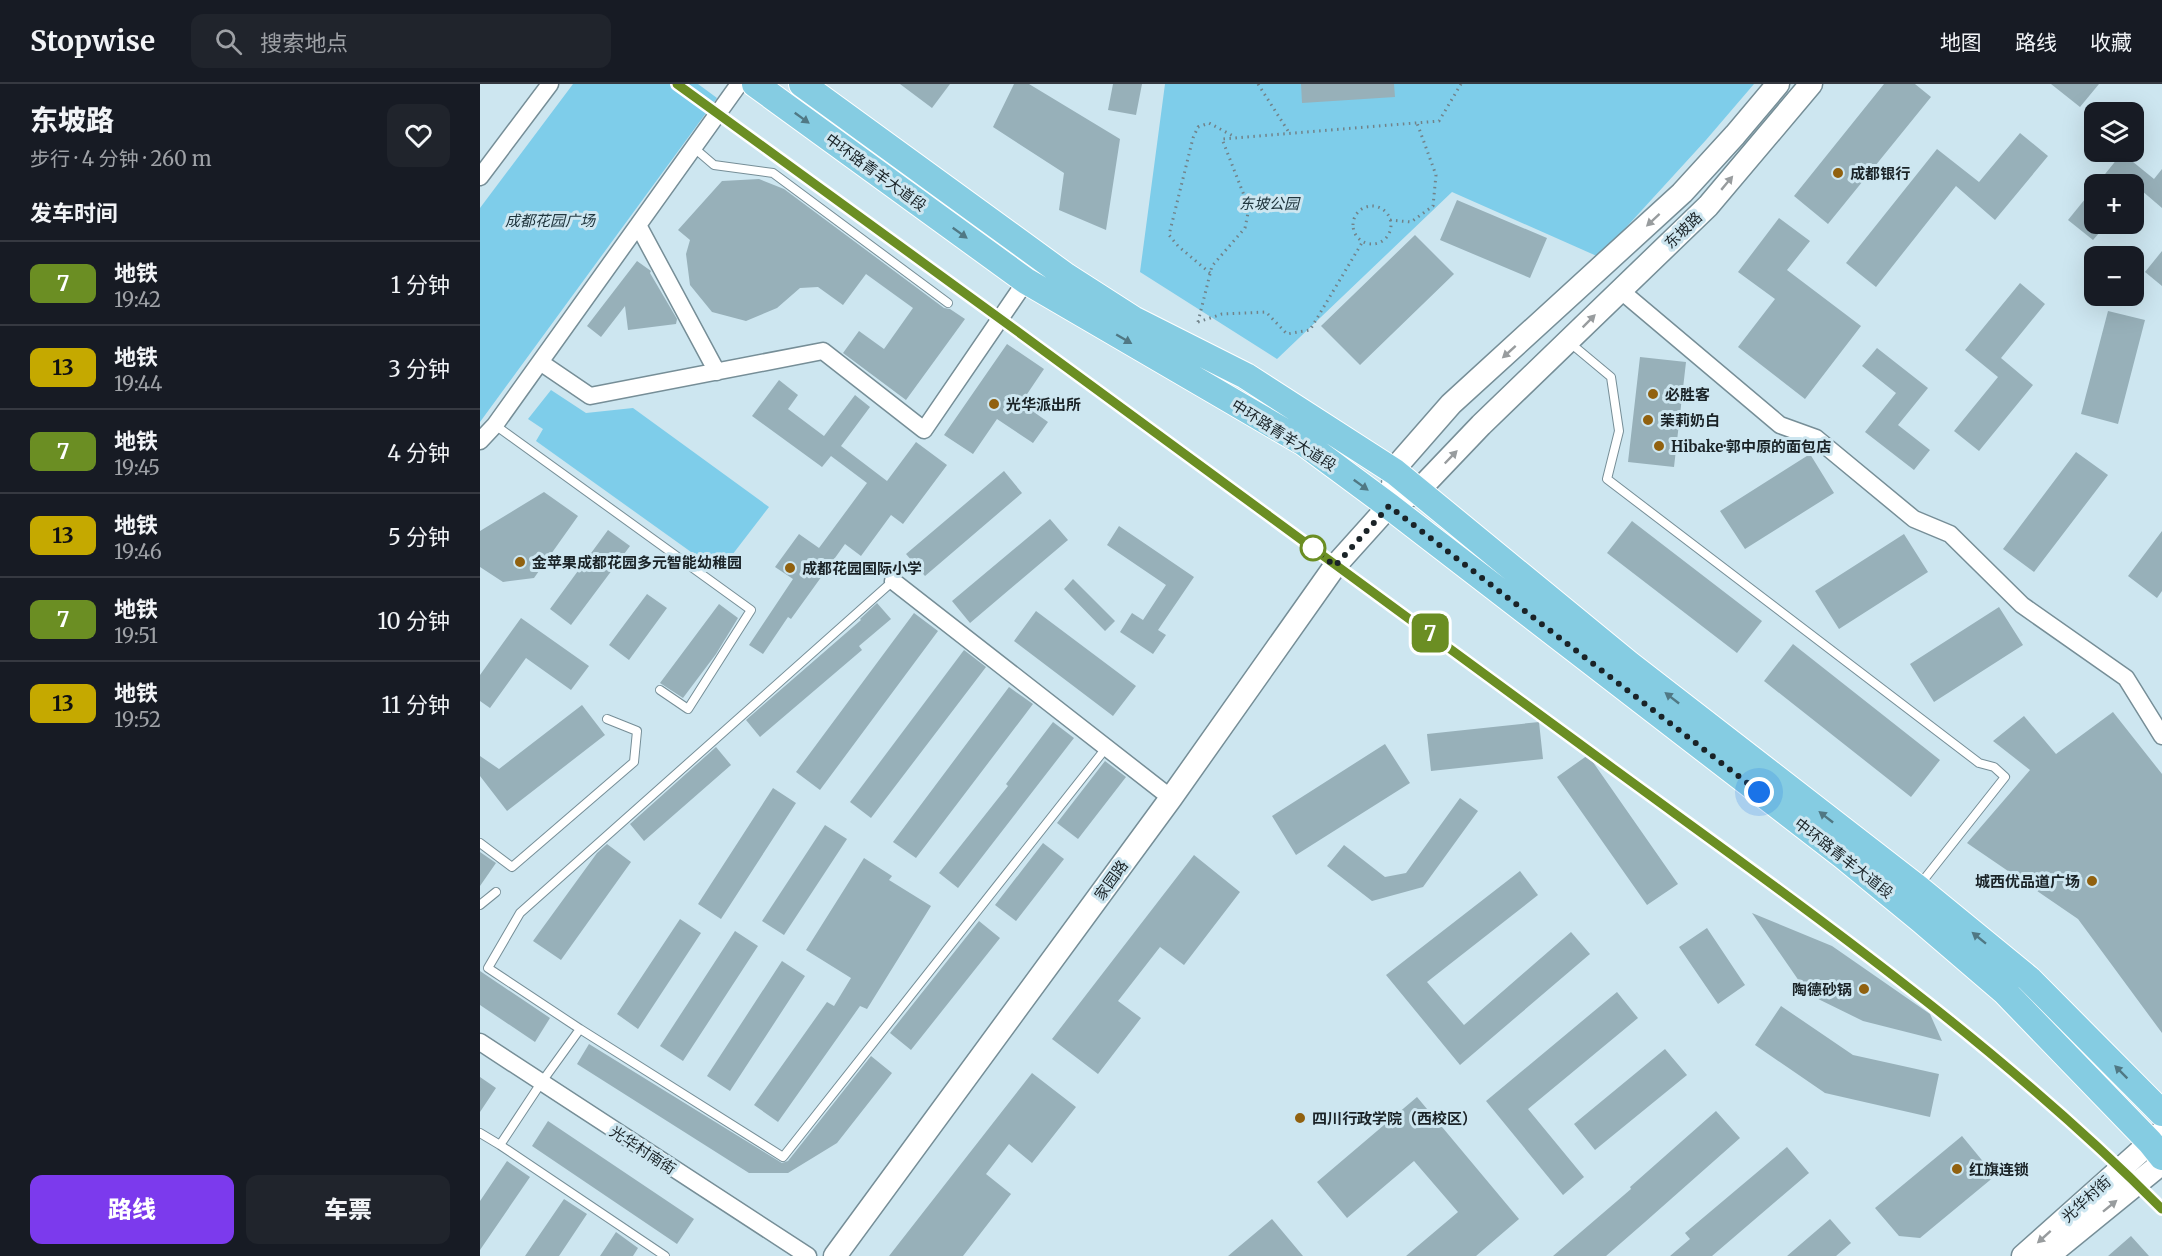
<!DOCTYPE html>
<html lang="zh">
<meta charset="utf-8">
<style>
body{margin:0;font-family:Merriweather,"Noto Sans SC",serif;background:#20242c;color:#f1f3f6;height:100vh;display:flex;flex-direction:column;font-size:22px;white-space:nowrap}
*{box-sizing:border-box;margin:0}
p{font-size:20px;color:#9ea1a6}
.icon{flex:none;width:33px;height:33px;fill:none;stroke:currentColor;stroke-width:2;stroke-linecap:round;stroke-linejoin:round}
.map{position:relative;flex:1;overflow:hidden}
.side{display:flex;flex-direction:column;background:#171b24;width:480px}
.side>*{flex:none}
.badge{padding:0 12px;border-radius:9px;font-size:21px;line-height:39px}
.tools{position:absolute;left:1604px;top:18px;display:grid;gap:12px}
.tools a{display:grid;place-items:center;width:60px;height:60px;border-radius:12px;background:#171b24;box-shadow:0 6px 24px #0002;font-size:30px}
.you{position:absolute;width:30px;height:30px;margin:-15px;border:4px solid #fff;border-radius:50%;background:#1a73e8;box-shadow:0 0 0 9px #1a73e833}
.map>.badge{position:absolute;translate:-50% -50%;box-shadow:0 0 0 3px #fff}
h2{padding:0 30px;font-size:22px;line-height:54px}
.round{display:grid;place-items:center;flex:none;width:63px;height:63px;border-radius:12px;background:#20242c}
.overview{display:flex;align-items:center;justify-content:space-between;height:102px;padding:0 30px}
h1{font-size:28px;font-weight:800;line-height:45px}
.cta{display:flex;gap:12px;margin-top:auto;padding:12px 30px}
.cta a{flex:1;height:69px;border-radius:12px;background:#7c3aed;color:#fff;font-size:24px;font-weight:800;line-height:69px;text-align:center}
.cta a+a{background:#20242c;color:#f1f3f6}
ul{padding:0;list-style:none}
li{display:flex;align-items:center;gap:18px;height:84px;padding:0 30px;border-top:2px solid #363941}
li div{flex:1}
li b{display:block;font-size:22px}
li em{font-style:normal}
li .badge{min-width:66px;font-weight:700;text-align:center}
header{display:flex;align-items:center;gap:36px;box-sizing:border-box;height:84px;padding:0 30px;background:#171b24;border-bottom:2px solid #363941}
header strong{font-size:28px}
nav{display:flex;gap:33px;margin-inline-start:auto;font-size:21px}
.search{width:420px;height:54px;background:#20242c;display:flex;align-items:center;gap:15px;box-sizing:border-box;padding:0 21px;border-radius:12px;color:#9ea1a6;font-size:22px}
main{display:flex;flex:1;min-height:0}
.map>svg:first-child{display:block}
</style>
<header>
<strong>Stopwise</strong>
<div class="search"><svg class="icon" aria-label="search" viewBox="0 0 24 24"><circle cx="10" cy="10" r="6"/><path d="M15 15l6 6"/></svg>搜索地点</div>
<nav><a>地图</a><a>路线</a><a>收藏</a></nav>
</header>
<main>
<section class="side">
<div class="overview"><div><h1>东坡路</h1><p>步行 · 4 分钟 · 260 m</p></div><a class="round"><svg class="icon" aria-label="heart" viewBox="0 0 24 24"><path d="M12 20l-8-8c-3-5 5-10 8-4 3-6 11-1 8 4z"/></svg></a></div>
<h2>发车时间</h2>
<ul>
<li><span class="badge" style="background:#6b8e23;color:#fff">7</span><div><b>地铁</b><p>19:42</p></div><em>1 分钟</em></li>
<li><span class="badge" style="background:#c5a900;color:#111">13</span><div><b>地铁</b><p>19:44</p></div><em>3 分钟</em></li>
<li><span class="badge" style="background:#6b8e23;color:#fff">7</span><div><b>地铁</b><p>19:45</p></div><em>4 分钟</em></li>
<li><span class="badge" style="background:#c5a900;color:#111">13</span><div><b>地铁</b><p>19:46</p></div><em>5 分钟</em></li>
<li><span class="badge" style="background:#6b8e23;color:#fff">7</span><div><b>地铁</b><p>19:51</p></div><em>10 分钟</em></li>
<li><span class="badge" style="background:#c5a900;color:#111">13</span><div><b>地铁</b><p>19:52</p></div><em>11 分钟</em></li>
</ul>
<div class="cta"><a>路线</a><a>车票</a></div>
</section>
<div class="map">
<svg width="1682" height="1172" viewBox="0 0 1682 1172">
<rect width="100%" height="100%" fill="#cde6f0"/>
<!-- green -->
<path fill="#7ecdea" d="M93,0H218L237,14L0,338V124Z
M685,0H1274L1226,56L1119,173L972,108L797,275L660,188Z
M71,306L106,329L153,324L289,423L239,488L56,357L63,345L48,335Z"/>
<!-- building -->
<path fill="#97b0b9" d="M420,0H470L452,24Z
M534,0H549L640,55L626,146L579,126L584,89L513,43Z
M633,0H662L656,31L628,26Z
M821,0H914L915,13L822,19Z
M1404,0H1435L1451,13L1348,140L1314,112Z
M1571,0H1619L1600,23Z
M1540,49L1568,72L1515,136L1476,102L1396,203L1366,179L1457,65L1499,98Z
M1642,69L1674,95L1682,85V124L1654,100H1617Z
M279,95L304,105L464,224L470,225L485,235L426,316L363,269L379,247L404,265L433,224L386,190L363,221L338,203L320,204L297,224L266,237L232,228L210,201L206,170L210,156L198,146L242,97Z
M1614,104V140H1627L1613,156L1588,136Z
M977,116L1067,154L1050,194L960,156Z
M1299,134L1330,157L1307,186L1381,242L1325,315L1258,263L1295,215L1258,188Z
M935,151L974,190L880,281L841,242Z
M1682,167V202L1665,188Z
M157,177L171,187L170,189L197,235L196,240L148,246L145,222L121,253L107,242Z
M1540,199L1565,220L1521,274L1553,301L1499,367L1474,347L1518,293L1485,266Z
M1628,227L1665,236L1638,340L1601,330Z
M527,260L564,285L541,319L568,338L553,359L517,335L493,370L464,351Z
M1397,264L1448,304L1418,341L1450,366L1434,386L1385,348L1416,309L1382,282Z
M1160,273L1206,278L1194,383L1148,378Z
M299,296L318,311L308,325L344,352L375,311L390,323L361,362L407,397L436,358L467,381L423,440L411,431L381,472L365,460L311,535L308,533L283,570L269,561L313,495L295,483L319,450L339,464L387,399L351,372L342,383L272,332Z
M1596,368L1628,391L1554,488L1523,465Z
M1330,370L1354,409L1265,465L1240,427Z
M524,387L542,409L445,492L426,470Z
M64,408L98,432L54,494L23,498L0,483V447Z
M570,435L588,456L490,539L472,517Z
M1152,437L1282,537L1257,569L1127,469Z
M639,442L714,493L678,546L686,551L673,570L640,548L652,529L663,536L686,501L627,461Z
M128,446L150,462L91,541L70,525Z
M1682,447V507L1677,514L1648,492Z
M1424,450L1448,488L1359,545L1335,507Z
M593,495L635,537L625,547L584,505Z
M167,510L187,524L149,576L129,561Z
M397,519L411,535L379,562L382,566L280,653L266,636L381,536L380,535Z
M239,520L258,534L236,570L203,614L180,599Z
M1519,523L1543,561L1454,618L1430,580Z
M556,527L656,602L633,632L534,557Z
M434,529L458,547L340,706L316,688Z
M41,534L109,582L91,606L46,574L10,624L0,617V591Z
M1313,560L1460,676L1431,713L1284,597Z
M484,566L506,583L391,734L370,718Z
M529,603L553,620L436,774L413,758Z
M102,621L125,651L27,727L0,692V672L19,685Z
M1633,628L1682,690V949L1598,835L1487,759L1550,686L1513,657L1544,632L1576,670Z
M573,638L594,654L478,804L459,789L528,702L526,700Z
M1059,638L1063,675L951,687L947,650Z
M905,660L930,699L816,771L792,732Z
M236,663L251,681L164,757L150,740Z
M1108,671L1198,800L1167,821L1077,693Z
M625,677L646,693L598,755L577,739Z
M293,704L316,719L241,835L218,820Z
M980,714L998,727L943,803L892,817L847,782L864,761L905,793L926,789Z
M345,741L367,755L304,851L282,837Z
M563,759L584,775L536,837L515,821Z
M127,760L151,778L81,876L53,857L117,769Z
M0,768L16,779L0,802Z
M714,771L760,808L704,881L680,863L638,917L661,934L618,990L572,955Z
M384,774L412,792L409,796L451,822L387,925L380,922L298,1038L274,1021L347,918L354,922L371,894L326,866Z
M1040,787L1058,811L947,898L984,941L1091,848L1110,870L980,981L906,891Z
M1272,829L1352,862L1450,930L1462,957L1383,937L1328,910Z
M200,835L221,849L158,945L137,930Z
M499,837L520,854L431,966L410,949Z
M1227,844L1265,901L1238,920L1199,863Z
M255,847L278,862L203,977L180,962Z
M302,877L325,892L250,1007L227,992Z
M0,887L70,934L55,958L0,921Z
M1137,908L1158,934L1048,1025L1104,1093L1083,1111L1006,1017Z
M1301,922L1373,971L1459,990L1450,1033L1345,1009L1275,961Z
M109,960L302,1079L308,1077L391,972L412,989L357,1059L308,1089H269L97,980Z
M1185,965L1207,991L1115,1066L1094,1040Z
M552,989L596,1023L552,1079L529,1060L506,1090L531,1110L483,1172H409Z
M0,993L16,1004L0,1028Z
M937,1013L1039,1135L996,1172H926L978,1128L934,1077L867,1134L837,1098Z
M1236,1027L1260,1054L1165,1138L1126,1172H1073L1151,1105L1150,1103Z
M68,1037L214,1135L197,1160L52,1062Z
M1482,1052L1515,1092L1440,1154L1419,1152L1395,1124Z
M1307,1063L1329,1089L1232,1172H1190L1210,1155L1205,1149Z
M27,1077L50,1093L0,1166V1117Z
M84,1115L107,1130L79,1172H45Z
M792,1135L823,1172H748Z
M1350,1135L1371,1159L1356,1172H1307Z
M136,1148L158,1164L153,1172H120Z
M1651,1152L1669,1172H1628Z"/>
<g fill="none" stroke-linecap="round" stroke-linejoin="round">
<defs>
<path id="lane" d="M213,63L234,81L293,89L468,219
M1089,258L1131,293L1139,347L1127,395L1499,679L1514,683L1525,693L1438,803
M15,341L271,526L208,625L180,606
M0,759L32,783L154,678L157,647L127,635
M0,821L16,808
M100,945L8,884L40,829L413,497
M0,1049L20,1061L61,999L100,945L303,1073L626,664
M20,1061L185,1172"/>
<path id="street" d="M0,93L70,0
M158,141L237,288
M1140,206L1300,341L1336,354L1434,435L1470,450L1542,521L1646,594L1682,652
M60,278L110,312L343,267L444,346L546,197
M0,357L15,341L259,0
M413,497L691,714
M0,958L328,1172"/>
<path id="secondary" d="M912,406L915,388L922,376L971,320L1202,109L1255,51L1298,0
M355,1172L691,714L855,482L909,422L938,407L1001,341L1228,122L1331,0
M1543,1172L1682,1048
M1568,1172L1682,1079"/>
<path id="primary" d="M275,0L546,197L824,359L909,422L1363,772L1441,836L1524,907L1670,1058L1682,1073
M322,0L586,192L653,235L766,292L915,388L1149,580L1438,804L1549,895L1682,1029"/>
</defs>
<!-- lane casing -->
<use href="#lane" stroke="#768e97" stroke-width="10"/>
<!-- street casing -->
<use href="#street" stroke="#768e97" stroke-width="19"/>
<!-- secondary casing -->
<use href="#secondary" stroke="#768e97" stroke-width="25"/>
<!-- primary casing -->
<use href="#primary" stroke="#fff" stroke-width="28"/>
<!-- path -->
<path stroke="#718289" stroke-width="3" stroke-dasharray="1.5 4.5" stroke-linecap="butt" d="M778,0L810,50
M873 141a19 19 0 1 1 38 0a19 19 0 1 1-38 0Z
M910,136L931,138L953,122L956,91L937,39
M730,189L698,162L689,151L713,54L718,43L729,39L755,53
M718,238L732,182L765,144L769,124L742,55L959,37L981,0
M718,238L742,230L786,228L807,250L830,246L883,157"/>
<!-- lane -->
<use href="#lane" stroke="#fff" stroke-width="8"/>
<!-- street -->
<use href="#street" stroke="#fff" stroke-width="16"/>
<!-- secondary -->
<use href="#secondary" stroke="#fff" stroke-width="22"/>
<!-- primary -->
<use href="#primary" stroke="#85cce2" stroke-width="26"/>
</g>
<!-- one-way arrows -->
<defs><path id="oneway-solid" d="M-6-.8H1V-3.2L6.5 0L1 3.2V.8H-6Z" transform="scale(1.5)"/></defs>
<g fill="#507884">
<use href="#oneway-solid" transform="translate(322 34) rotate(36)"/>
<use href="#oneway-solid" transform="translate(480 149) rotate(36)"/>
<use href="#oneway-solid" transform="translate(644 255) rotate(30)"/>
<use href="#oneway-solid" transform="translate(881 401) rotate(36)"/>
<use href="#oneway-solid" transform="translate(1192 614) rotate(-142)"/>
<use href="#oneway-solid" transform="translate(1346 733) rotate(-142)"/>
<use href="#oneway-solid" transform="translate(1499 854) rotate(-141)"/>
<use href="#oneway-solid" transform="translate(1641 988) rotate(-135)"/>
</g>
<g fill="#989c9e">
<use href="#oneway-solid" transform="translate(1247 99) rotate(-50)"/>
<use href="#oneway-solid" transform="translate(1173 136) rotate(137)"/>
<use href="#oneway-solid" transform="translate(1109 237) rotate(-45)"/>
<use href="#oneway-solid" transform="translate(1029 268) rotate(138)"/>
<use href="#oneway-solid" transform="translate(971 373) rotate(-46)"/>
<use href="#oneway-solid" transform="translate(1630 1122) rotate(-39)"/>
<use href="#oneway-solid" transform="translate(1564 1153) rotate(138)"/>
</g>
<g fill="none" stroke-linecap="round" stroke-linejoin="round">
<defs>
<path id="line" d="M197,0C498,218 798,437 1097,658C1298,806 1505,947 1682,1125"/>
</defs>
<!-- line casing -->
<use href="#line" stroke="#fff" stroke-width="14"/>
<!-- line -->
<use href="#line" stroke="#6b8e23" stroke-width="9"/>
<!-- walk -->
<path stroke="#1a2327" stroke-width="6" stroke-dasharray="0 10.8" d="M833,464L855,482L909,422L1279,708"/>
</g>
<!-- markers -->
<g fill="#91610f" stroke="#cde6f0" stroke-width="2">
<circle cx="1358" cy="89" r="6"/>
<circle cx="1173" cy="310" r="6"/>
<circle cx="514" cy="320" r="6"/>
<circle cx="1168" cy="336" r="6"/>
<circle cx="1179" cy="362" r="6"/>
<circle cx="40" cy="478" r="6"/>
<circle cx="310" cy="484" r="6"/>
<circle cx="1612" cy="797" r="6"/>
<circle cx="1384" cy="905" r="6"/>
<circle cx="820" cy="1034" r="6"/>
<circle cx="1477" cy="1085" r="6"/>
</g>
<circle fill="#fff" stroke="#6b8e23" stroke-width="3" cx="833" cy="464" r="12"/>
<g text-anchor="middle" dominant-baseline="central" stroke-width="6" stroke-linejoin="round" paint-order="stroke">
<!-- street labels -->
<g font-size="15" fill="#1a2327" stroke="#cde6f0">
<text transform="translate(396 88) rotate(36)">中环路青羊大道段</text>
<text transform="translate(1203 146) rotate(-44)">东坡路</text>
<text transform="translate(804 351) rotate(32)">中环路青羊大道段</text>
<text transform="translate(1364 774) rotate(38)">中环路青羊大道段</text>
<text transform="translate(631 796) rotate(-54)">家园路</text>
<text transform="translate(163 1066) rotate(33)">光华村南街</text>
<text transform="translate(1606 1115) rotate(-42)">光华村街</text>
</g>
<!-- poi labels -->
<g font-size="15" font-weight="bold" fill="#1a2327" stroke="#cde6f0" text-anchor="start">
<text x="1370" y="89">成都银行</text>
<text x="1185" y="310">必胜客</text>
<text x="526" y="320">光华派出所</text>
<text x="1180" y="336">茉莉奶白</text>
<text x="1191" y="362">Hibake·郭中原的面包店</text>
<text x="52" y="478">金苹果成都花园多元智能幼稚园</text>
<text x="322" y="484">成都花园国际小学</text>
<text x="1600" y="797" text-anchor="end">城西优品道广场</text>
<text x="1372" y="905" text-anchor="end">陶德砂锅</text>
<text x="832" y="1034">四川行政学院（西校区）</text>
<text x="1489" y="1085">红旗连锁</text>
</g>
<!-- park labels -->
<g font-size="15" font-style="italic" fill="#20363e" stroke="#cde6f0">
<text x="789" y="119">东坡公园</text>
<text x="70" y="136">成都花园广场</text>
</g>
</g>
</svg>
<div class="tools">
<a><svg class="icon" aria-label="layers" viewBox="0 0 24 24"><path d="M12 4l9 5-9 5-9-5zM3 14l9 5 9-5"/></svg></a>
<a>+</a>
<a>−</a>
</div>
<div class="you" style="left:1279px;top:708px"></div>
<b class="badge" style="left:950px;top:549px;background:#6b8e23;color:#fff">7</b>
</div>
</main>
